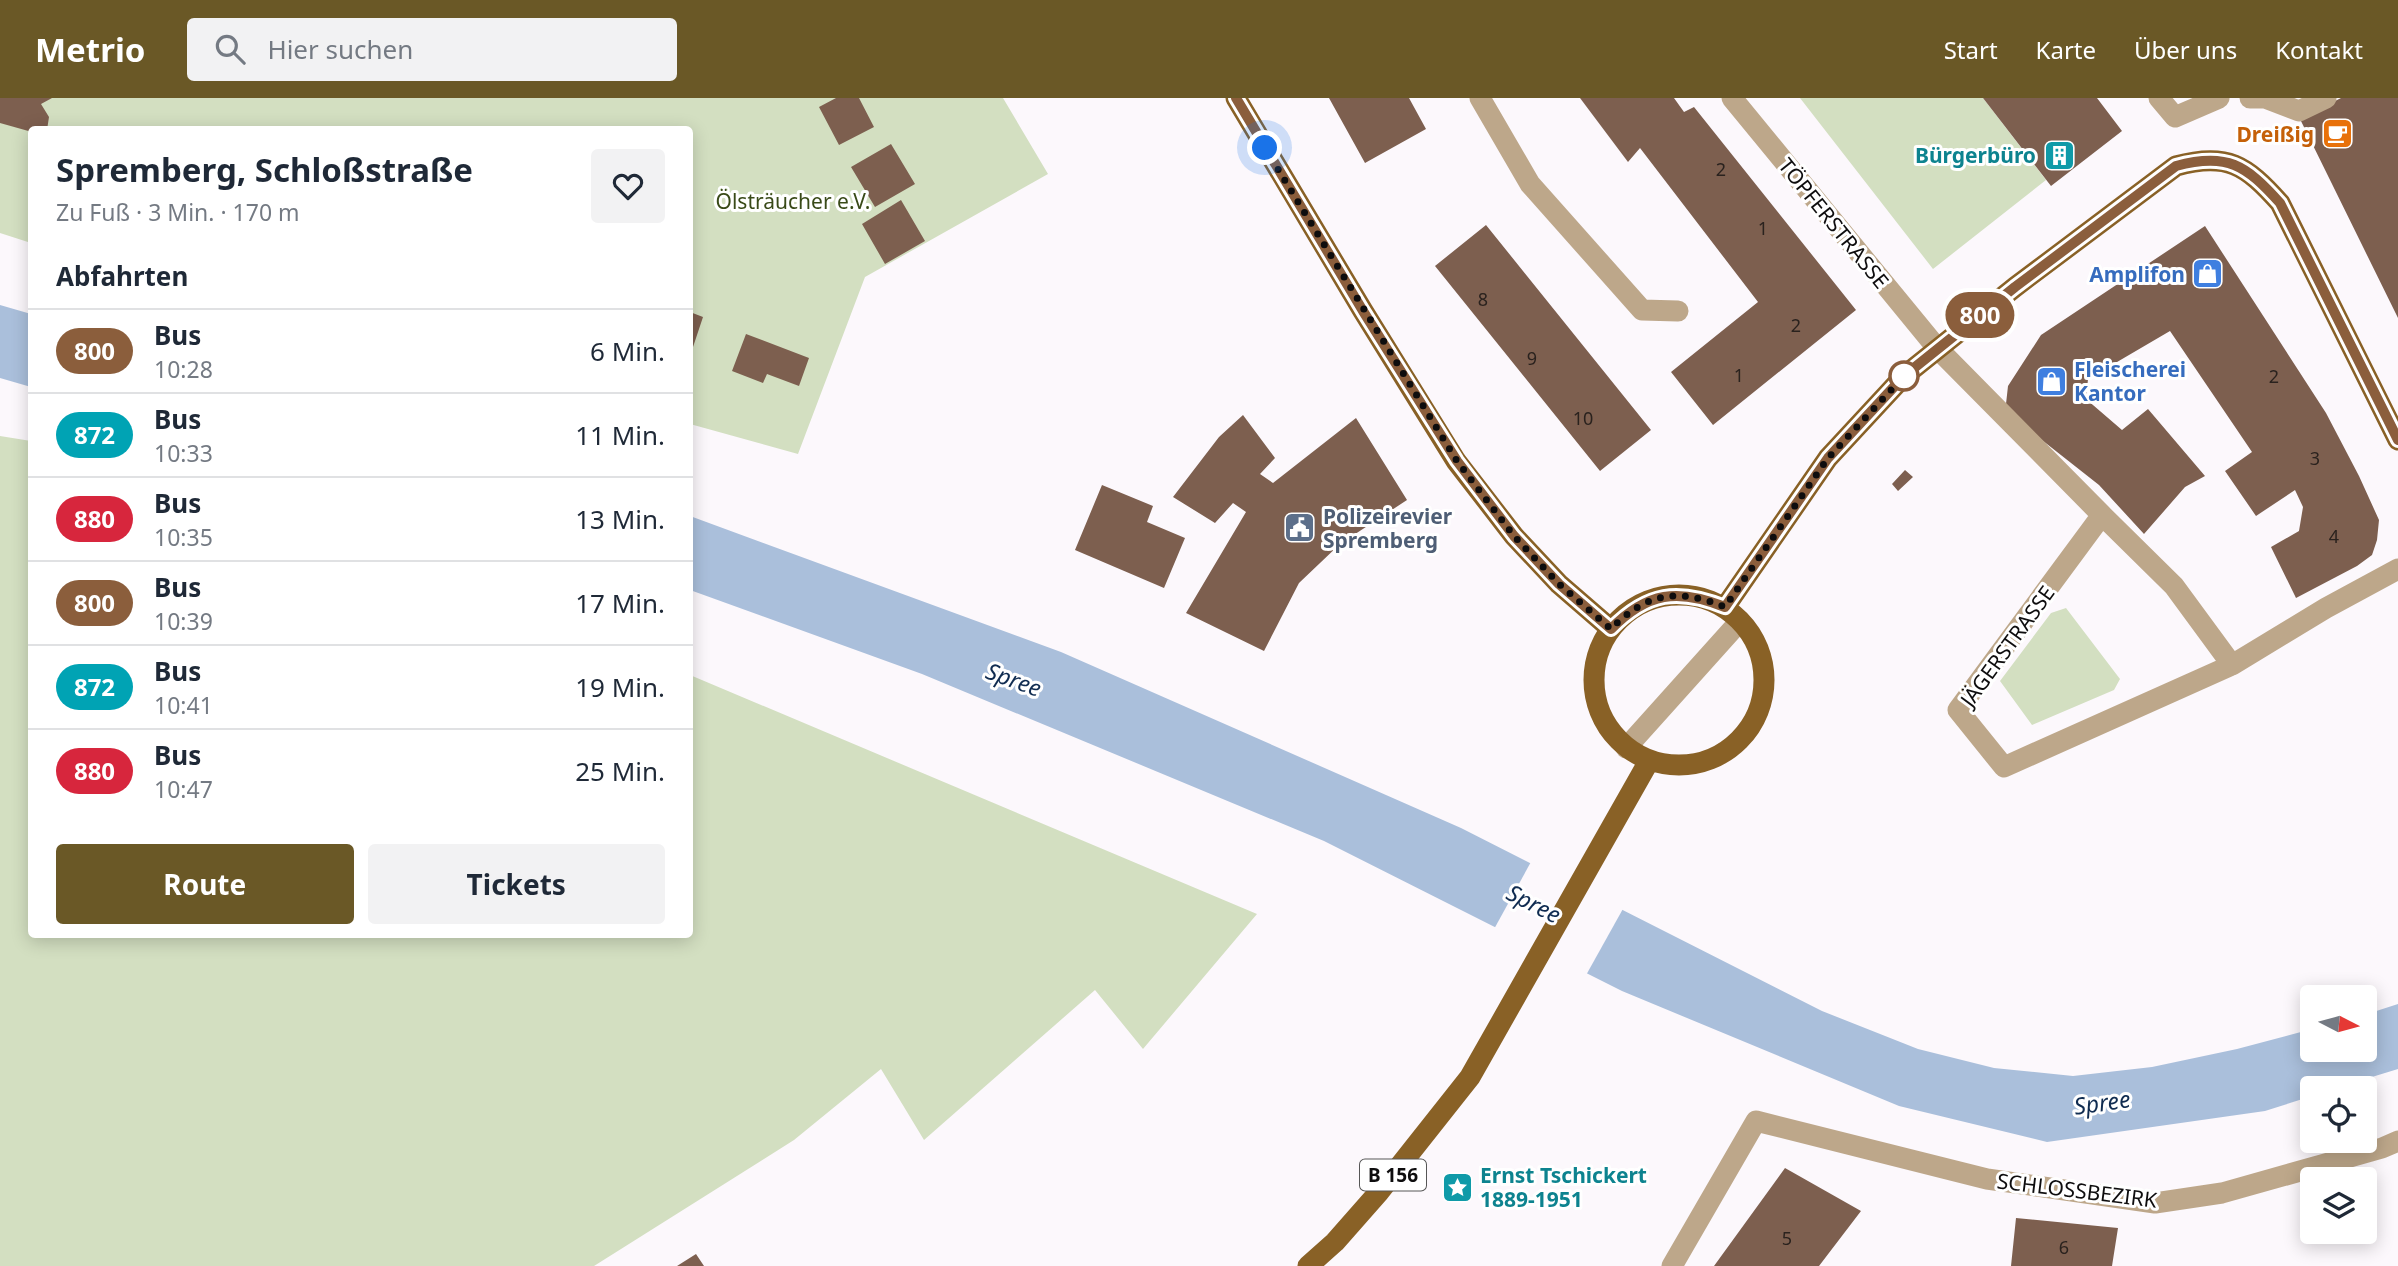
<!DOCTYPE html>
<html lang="de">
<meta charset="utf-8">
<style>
body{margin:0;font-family:"Noto Sans",sans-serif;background:#f2f2f3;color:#1f2937;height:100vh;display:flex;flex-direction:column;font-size:26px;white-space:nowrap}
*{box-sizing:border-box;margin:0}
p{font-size:23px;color:#747a83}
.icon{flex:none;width:38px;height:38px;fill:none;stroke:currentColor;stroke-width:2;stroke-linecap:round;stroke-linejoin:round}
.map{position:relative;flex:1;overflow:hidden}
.details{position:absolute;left:28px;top:28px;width:665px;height:812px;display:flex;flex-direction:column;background:#fff;border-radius:7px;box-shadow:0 4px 18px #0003}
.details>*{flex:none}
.badge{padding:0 14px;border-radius:23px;font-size:24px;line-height:46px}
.needle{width:46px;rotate:96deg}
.tools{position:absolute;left:2300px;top:887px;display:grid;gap:14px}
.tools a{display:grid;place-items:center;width:77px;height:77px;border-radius:7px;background:#fff;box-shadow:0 4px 18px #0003;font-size:35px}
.you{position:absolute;width:35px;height:35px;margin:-18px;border:5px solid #fff;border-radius:50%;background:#1a73e8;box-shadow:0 0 0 10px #1a73e833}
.map>.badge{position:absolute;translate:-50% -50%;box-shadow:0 0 0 4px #fff}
h2{padding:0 28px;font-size:26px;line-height:63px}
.round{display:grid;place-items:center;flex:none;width:74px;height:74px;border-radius:7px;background:#f2f2f3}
.summary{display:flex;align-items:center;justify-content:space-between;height:119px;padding:0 28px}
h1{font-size:33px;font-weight:700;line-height:52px}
.button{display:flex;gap:14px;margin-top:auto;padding:14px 28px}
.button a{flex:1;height:80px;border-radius:7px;background:#6a5826;color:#fff;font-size:28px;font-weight:700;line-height:80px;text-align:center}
.button a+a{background:#f2f2f3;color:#1f2937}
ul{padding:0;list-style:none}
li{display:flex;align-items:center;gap:21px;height:84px;padding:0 28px;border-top:2px solid #e0e1e3}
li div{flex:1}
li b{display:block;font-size:26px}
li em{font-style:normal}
li .badge{min-width:77px;font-weight:700;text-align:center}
header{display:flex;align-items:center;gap:42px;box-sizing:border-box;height:98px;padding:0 35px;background:#6a5826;color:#fff}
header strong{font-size:33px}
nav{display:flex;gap:38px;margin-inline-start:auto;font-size:24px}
.search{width:490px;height:63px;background:#f2f2f3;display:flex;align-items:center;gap:18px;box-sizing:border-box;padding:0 24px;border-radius:7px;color:#747a83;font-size:26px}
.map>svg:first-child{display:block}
</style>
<header>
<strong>Metrio</strong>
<div class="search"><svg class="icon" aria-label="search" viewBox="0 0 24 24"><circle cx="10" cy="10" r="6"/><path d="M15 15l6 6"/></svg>Hier suchen</div>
<nav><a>Start</a><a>Karte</a><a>Über uns</a><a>Kontakt</a></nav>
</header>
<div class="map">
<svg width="2398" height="1168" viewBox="0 0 2398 1168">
<rect width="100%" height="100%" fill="#fcf8fc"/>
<!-- green -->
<path fill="#d3dfc1" d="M0,0H1003L1048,76L865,179L798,356L690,326V32H32L31,145L0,135Z
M1800,0H1983L2046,82L1933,171Z
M0,338L31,343L32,836H690V577L1257,816L1143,951L1095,892L924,1042L881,971L794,1042L594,1168H0Z
M2066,510L2120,581L2114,592L2032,627L2000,583L2051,515Z"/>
<!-- water -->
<path fill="#aabfdb" d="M0,207L31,216V289L0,280Z
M690,418L1061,554L1461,730L1822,913L1918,951L1994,970L2073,978L2152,969L2237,951L2312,931V952H2364V917L2398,906V971L2336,990H2312V998L2265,1013L2047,1044L1899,1008L1622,893L1324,743L922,576L690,492Z"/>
<!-- pier -->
<path fill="#fcf8fc" d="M1532,762L1624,809L1585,879L1493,833Z"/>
<!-- building -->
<path fill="#7d5f4f" d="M0,0H52L41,6L49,19L47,32H32V34L0,25Z
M836,0H859L874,29L839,47L819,9Z
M1329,0H1409L1426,31L1365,65Z
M1580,0H1674L1684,14L1694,9L1856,212L1713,327L1671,274L1758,204L1640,50L1628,64Z
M1983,0H2097L2122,33L2051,88Z
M2341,0H2398V220L2300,21Z
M891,46L915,86L875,109L851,69Z
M901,102L925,143L885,166L862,126Z
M1486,127L1651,332L1600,373L1435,168Z
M2205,128L2326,315L2359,378L2379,422L2377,442L2372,457L2357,468L2296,500L2271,449L2299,433L2303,409L2295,392L2256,418L2225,373L2252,354L2170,233L2088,281L2086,301L2122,332L2148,311L2205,378L2185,389L2144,436L2099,387L2014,320L2006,306L2008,288L2041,237Z
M690,214L703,219L690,258Z
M746,236L809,260L799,288L767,276L763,285L732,273Z
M1243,317L1275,360L1260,376L1273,385L1356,320L1407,402L1340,446L1299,485L1264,553L1186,515L1246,414L1233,405L1215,425L1173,399L1219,339Z
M1905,372L1913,379L1898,393L1892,386Z
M1102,387L1153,408L1147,424L1185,440L1164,490L1075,452Z
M1785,1070L1861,1113L1819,1168H1714Z
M2016,1120L2118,1130L2112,1168H2011Z
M696,1156L704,1168H677Z"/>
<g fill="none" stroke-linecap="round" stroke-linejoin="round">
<!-- minor -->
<path stroke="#bda78a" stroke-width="21" d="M1480,0L1530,86L1642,212L1678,213
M1732,0L1937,250L2102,417
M2159,0L2175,19L2219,0
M2250,0H2265L2299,13L2326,0
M2232,567L2174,488L2102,417L1958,612L2004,669L2232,567L2326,510L2398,471
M1626,650L1740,523
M1672,1168L1756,1023L1987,1081L2155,1105L2222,1095L2382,1050L2398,1043"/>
<!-- major -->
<path stroke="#896126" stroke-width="21" d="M1236,0L1363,213L1456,363L1514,438L1559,486L1611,531
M1594 582a85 85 0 1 1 170 0a85 85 0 1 1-170 0Z
M1725,509L1828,360L1904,278L2015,189L2176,68C2227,54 2246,67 2280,105L2398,342
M1308,1168L1335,1144L1379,1094L1470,979L1649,663"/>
</g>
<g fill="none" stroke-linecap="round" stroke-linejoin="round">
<defs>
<path id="line" d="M1236,0L1363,213L1457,363L1514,438L1559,486L1611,531C1647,494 1678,490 1725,509L1828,360L1904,278L2015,189L2176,68C2227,54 2246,67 2280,105L2398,342"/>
</defs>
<!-- line casing -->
<use href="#line" stroke="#fff" stroke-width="16"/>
<!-- line -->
<use href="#line" stroke="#8b5e3c" stroke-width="10"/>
<!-- walk -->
<path stroke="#0e0d0e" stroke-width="7" stroke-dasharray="0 12.6" d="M1265,50L1457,363L1514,438L1559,486L1611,531C1647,494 1678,490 1725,509L1828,360L1904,278"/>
</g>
<!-- icons -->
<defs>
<symbol id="cafe-square" viewBox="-11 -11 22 22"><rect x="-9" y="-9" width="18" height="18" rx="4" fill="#e8710a" stroke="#fff"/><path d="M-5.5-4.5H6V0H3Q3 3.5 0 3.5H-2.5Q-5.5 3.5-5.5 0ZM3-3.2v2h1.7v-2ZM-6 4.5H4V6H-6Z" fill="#fff"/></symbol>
<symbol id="building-square" viewBox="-11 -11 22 22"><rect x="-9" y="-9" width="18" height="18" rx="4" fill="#0f9aa8" stroke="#fff"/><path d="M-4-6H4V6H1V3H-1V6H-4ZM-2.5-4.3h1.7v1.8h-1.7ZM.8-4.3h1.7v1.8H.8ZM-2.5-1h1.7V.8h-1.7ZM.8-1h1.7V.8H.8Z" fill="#fff"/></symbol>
<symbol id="shop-square" viewBox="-11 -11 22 22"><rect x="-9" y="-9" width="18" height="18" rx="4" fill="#3f7fe0" stroke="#fff"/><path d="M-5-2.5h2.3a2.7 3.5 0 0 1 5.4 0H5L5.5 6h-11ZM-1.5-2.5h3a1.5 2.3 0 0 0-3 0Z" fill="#fff"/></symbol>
<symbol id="civic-square" viewBox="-11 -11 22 22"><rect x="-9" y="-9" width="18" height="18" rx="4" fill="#5c6f8a" stroke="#fff"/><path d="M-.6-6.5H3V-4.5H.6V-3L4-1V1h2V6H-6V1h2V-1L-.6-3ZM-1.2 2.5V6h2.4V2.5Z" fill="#fff"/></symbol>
<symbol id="sight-square" viewBox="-11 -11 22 22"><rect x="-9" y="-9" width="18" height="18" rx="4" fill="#0f9aa8" stroke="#fff"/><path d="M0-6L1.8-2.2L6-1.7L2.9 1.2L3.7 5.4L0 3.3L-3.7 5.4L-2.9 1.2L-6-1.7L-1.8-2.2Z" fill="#fff"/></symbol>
</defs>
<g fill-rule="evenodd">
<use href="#cafe-square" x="2320" y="18" width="35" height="35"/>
<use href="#building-square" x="2042" y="40" width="35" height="35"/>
<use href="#shop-square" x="2190" y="158" width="35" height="35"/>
<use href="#shop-square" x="2034" y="266" width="35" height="35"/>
<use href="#civic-square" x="1282" y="412" width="35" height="35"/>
<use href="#sight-square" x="1440" y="1072" width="35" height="35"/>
</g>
<!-- markers -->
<circle fill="#fff" stroke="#8b5e3c" stroke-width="3.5" cx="1904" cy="278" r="14"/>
<g text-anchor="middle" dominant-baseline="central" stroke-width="6" stroke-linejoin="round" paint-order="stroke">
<!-- number labels -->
<g font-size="18" fill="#2a221e">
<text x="1721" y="71">2</text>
<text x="1763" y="130">1</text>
<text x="1483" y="201">8</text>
<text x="1796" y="227">2</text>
<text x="1532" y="260">9</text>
<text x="1739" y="277">1</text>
<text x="2274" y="278">2</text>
<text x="1583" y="320">10</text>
<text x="2315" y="360">3</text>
<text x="2334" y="438">4</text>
<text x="1787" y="1140">5</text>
<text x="2064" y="1149">6</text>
</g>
<!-- shield labels -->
<rect fill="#fff" stroke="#565656" stroke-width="2" x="1360" y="1061.5" width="66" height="31" rx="5"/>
<g font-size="19" font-weight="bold" fill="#0e0d0e">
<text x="1393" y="1077">B 156</text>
</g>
<!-- food labels -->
<g font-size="21" font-weight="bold" fill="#c56008" stroke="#fff" text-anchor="end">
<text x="2314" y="36">Dreißig</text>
</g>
<!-- culture labels -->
<g font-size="21" font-weight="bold" fill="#0d838f" stroke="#fff" text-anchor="end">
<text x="2036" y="57">Bürgerbüro</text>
<text x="1480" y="1077" text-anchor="start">Ernst Tschickert<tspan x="1480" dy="24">1889-1951</tspan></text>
</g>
<!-- park labels -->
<g font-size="21" fill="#394a18" stroke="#fff">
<text x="793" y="103">Ölsträucher e.V.</text>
</g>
<!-- street labels -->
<g font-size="21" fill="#0e0d0e" stroke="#fff">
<text transform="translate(1834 125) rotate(51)">TÖPFERSTRASSE</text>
<text transform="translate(2007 548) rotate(-54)">JÄGERSTRASSE</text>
<text transform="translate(2077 1092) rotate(7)">SCHLOSSBEZIRK</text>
</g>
<!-- shop labels -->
<g font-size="21" font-weight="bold" fill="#366cbe" stroke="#fff" text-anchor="end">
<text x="2185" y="176">Amplifon</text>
<text x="2074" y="271" text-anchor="start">Fleischerei<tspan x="2074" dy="24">Kantor</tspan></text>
</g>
<!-- service labels -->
<g font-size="21" font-weight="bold" fill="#4e5e75" stroke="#fff" text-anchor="start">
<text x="1323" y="418">Polizeirevier<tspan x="1323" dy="24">Spremberg</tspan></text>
</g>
<!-- water labels -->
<g font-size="23" font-style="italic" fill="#102c51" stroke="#fff">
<text transform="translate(1014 581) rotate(20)">Spree</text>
<text transform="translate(1534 805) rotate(27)">Spree</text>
<text transform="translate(2102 1004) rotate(-8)">Spree</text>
</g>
</g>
</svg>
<div class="tools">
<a><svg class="needle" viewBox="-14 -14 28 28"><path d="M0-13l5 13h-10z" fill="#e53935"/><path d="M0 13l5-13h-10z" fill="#747a83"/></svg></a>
<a><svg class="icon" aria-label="locate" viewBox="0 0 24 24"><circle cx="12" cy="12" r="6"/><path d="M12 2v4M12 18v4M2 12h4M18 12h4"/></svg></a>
<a><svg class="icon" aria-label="layers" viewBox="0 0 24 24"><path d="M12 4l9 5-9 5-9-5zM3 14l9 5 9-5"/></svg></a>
</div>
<div class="you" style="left:1265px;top:50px"></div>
<b class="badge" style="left:1980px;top:217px;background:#8b5e3c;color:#fff">800</b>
<section class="details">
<div class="summary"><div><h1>Spremberg, Schloßstraße</h1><p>Zu Fuß · 3 Min. · 170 m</p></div><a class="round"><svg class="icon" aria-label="heart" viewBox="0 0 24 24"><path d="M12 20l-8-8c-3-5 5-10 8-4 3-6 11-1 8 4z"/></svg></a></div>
<h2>Abfahrten</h2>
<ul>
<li><span class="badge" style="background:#8b5e3c;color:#fff">800</span><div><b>Bus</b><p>10:28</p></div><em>6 Min.</em></li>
<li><span class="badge" style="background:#00a3b4;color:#fff">872</span><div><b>Bus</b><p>10:33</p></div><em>11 Min.</em></li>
<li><span class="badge" style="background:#d7263d;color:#fff">880</span><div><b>Bus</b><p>10:35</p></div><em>13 Min.</em></li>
<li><span class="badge" style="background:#8b5e3c;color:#fff">800</span><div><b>Bus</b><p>10:39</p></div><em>17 Min.</em></li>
<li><span class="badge" style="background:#00a3b4;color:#fff">872</span><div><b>Bus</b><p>10:41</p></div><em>19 Min.</em></li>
<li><span class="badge" style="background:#d7263d;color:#fff">880</span><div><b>Bus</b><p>10:47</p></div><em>25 Min.</em></li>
</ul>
<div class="button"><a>Route</a><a>Tickets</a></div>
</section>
</div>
